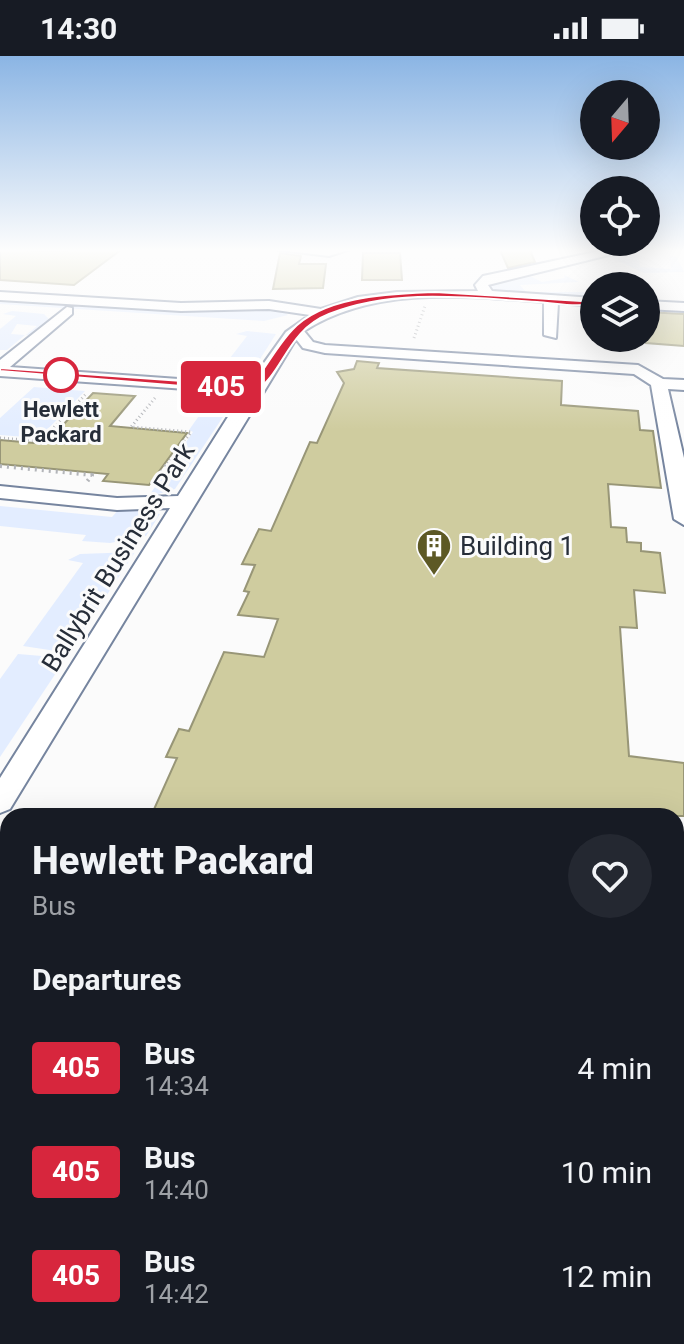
<!DOCTYPE html>
<style>
body{margin:0;font-family:Roboto,sans-serif;background:#242831;color:#f1f3f6;height:100vh;display:flex;flex-direction:column;font-size:30px;white-space:nowrap}
*{box-sizing:border-box;margin:0}
p{font-size:26px;color:#9ea1a6}
.icon{flex:none;width:44px;height:44px;fill:none;stroke:currentColor;stroke-width:2;stroke-linecap:round;stroke-linejoin:round}
.map{position:relative;flex:1;overflow:hidden}
.drawer{position:absolute;left:0px;top:752px;width:684px;height:536px;display:flex;flex-direction:column;background:#171b24;border-radius:24px 24px 0 0;box-shadow:0 8px 32px #0002}
.drawer>*{flex:none}
.badge{padding:0 16px;border-radius:6px;font-size:28px;line-height:52px}
.needle{width:52px;rotate:199deg}
.buttons{position:absolute;left:580px;top:24px;display:grid;gap:16px}
.buttons a{display:grid;place-items:center;width:80px;height:80px;border-radius:50%;background:#171b24;box-shadow:0 8px 32px #0002;font-size:40px}
.map>.badge{position:absolute;translate:-50% -50%;box-shadow:0 0 0 4px #fff}
h2{padding:0 32px;font-size:30px;line-height:72px}
.round{display:grid;place-items:center;flex:none;width:84px;height:84px;border-radius:42px;background:#242831}
.summary{display:flex;align-items:center;justify-content:space-between;height:136px;padding:0 32px}
h1{font-size:38px;font-weight:800;line-height:60px}
ul{padding:0;list-style:none}
li{display:flex;align-items:center;gap:24px;height:104px;padding:0 32px}
li div{flex:1}
li b{display:block;font-size:30px}
li em{font-style:normal}
li .badge{min-width:88px;font-weight:700;text-align:center}
.status{display:flex;justify-content:space-between;align-items:center;height:56px;padding:0 40px;background:#171b24;direction:ltr}
.status svg{height:22px;fill:currentColor}
.map>svg:first-child{display:block}
</style>
<div class="status"><b>14:30</b><svg viewBox="0 0 49 12"><path d="M0 12V9h3v3zM5 12V6h3v6zM10 12V3h3v9zM15 12V0h3v12zM26 1h20v11H26zM47 4h2v5h-2z"/></svg></div>
<div class="map">
<svg width="684" height="1288" viewBox="0 0 684 1288">
<rect width="100%" height="100%" fill="#fbfbfb"/>
<!-- green -->
<path fill="#e3edff" d="M640,193H673L674,196H638L640,211L671,213L669,200L677,201L684,216L644,217L610,201Z
M553,214L557,215L530,220L542,226L565,222L564,219L579,226L520,229L526,236H594V242L496,236L489,230Z
M0,243C73,247 149,258 223,254C240,253 275,247 288,259L264,265L0,248Z
M12,255L44,258L49,263L31,280L26,279L37,270L17,268L11,278L25,279L7,294H0V273L16,260L3,258Z
M247,275L276,278L246,325L230,328L210,324L206,319L209,314L220,315L247,280L236,278Z
M34,331L85,335L39,382L0,379V362Z
M220,336L232,341L233,346L175,433L148,441L193,376L189,374L208,347L195,345L201,338Z
M0,450L112,461L120,452L160,458L146,480L110,487L82,485L86,479L0,470Z
M135,496L69,597L23,590L83,507L68,504L80,498Z
M18,598L66,602L0,701V623Z
M0,1151L8,1153V1280H515L541,1288H0Z"/>
<!-- building -->
<path fill="#cfcc9f" stroke="#989677" stroke-width="2" d="M0,193L43,195L122,193L74,229L0,224Z
M500,194H530L535,206L508,212Z
M280,197L301,200L299,208H326L323,232L273,233Z
M363,197H400L402,224H362Z
M646,256L684,258V290L646,287Z
M357,305L379,307L377,312L562,325L561,349L638,355L640,374L653,375L661,432L608,428L611,471L626,472L627,486L641,487V495L660,497L665,537L634,534L637,572L620,571L629,700L684,707V760H151L177,702L166,701L179,673L189,675L224,596L264,601L278,563L238,559L249,536L244,535L255,509L242,508L259,473L271,475L310,386L317,387L344,327L337,316L354,313Z
M93,337L135,340L110,370L187,377L149,429L103,425L108,418L0,408V384L45,388Z"/>
<g fill="none" stroke-linecap="round" stroke-linejoin="round">
<defs>
<path id="minor" d="M272,193H351L329,200Z
M609,193H633L488,229L492,235L594,242V250L558,247L556,282L544,279V246C465,240 374,230 304,275L313,286L325,289L638,309L663,323L684,324V334L668,333L684,402V469L674,463L651,329L634,318L325,297L303,292L296,283L10,753L0,757V722L170,452L117,454L0,442V430L117,442L178,440L243,337L0,320V304L67,251L72,252V258L10,311L249,328L286,276L310,259L269,253L181,255L0,244V236L181,247L269,245L321,253L358,241L397,236L478,235L475,229L483,220Z
M646,245L684,247V255L646,253Z
M0,809L8,810V834L0,833Z
M0,878L8,879V907L0,906Z
M676,898L684,899V929L676,928Z
M676,967L684,969V1003L676,1001Z"/>
</defs>
<!-- minor casing -->
<use href="#minor" stroke="#76859f" stroke-width="4"/>
<!-- path-far1 -->
<path stroke="#b3b5b9" stroke-width="3" stroke-dasharray="1 3" stroke-linecap="butt" d="M414,282L425,250
M155,342L131,371L191,376L166,410
M0,382L41,385L86,338"/>
<!-- path -->
<path stroke="#b3b5b9" stroke-width="4" stroke-dasharray="2 5" stroke-linecap="butt" d="M0,410L92,419L86,427
M153,428L167,408"/>
<!-- minor -->
<use href="#minor" fill="#fff" fill-rule="evenodd"/>
</g>
<!-- sky -->
<linearGradient id="sky" x2="0" y2="1"><stop stop-color="#8bb5e4"/><stop offset="0.52" stop-color="#fdfdfd"/><stop offset="1" stop-color="#fdfdfd" stop-opacity="0"/></linearGradient>
<rect width="684" height="374" fill="url(#sky)"/>
<!-- line -->
<path fill="#d7263d" stroke="#fff" stroke-width="2" d="M435,236L598,246C583,253 555,247 537,246C469,242 395,232 329,258C286,275 284,318 254,336L0,315V312L252,330C265,312 277,290 292,274C324,239 391,238 435,236Z"/>
<!-- icons -->
<defs>
<symbol id="building-pin" viewBox="-11 -11 22 30"><path d="M0 17L-7.5 6A9.5 9.5 0 1 1 7.5 6Z" fill="#5d5925" stroke="#fbfbfb"/><path d="M-4-6H4V6H1V3H-1V6H-4ZM-2.5-4.3h1.7v1.8h-1.7ZM.8-4.3h1.7v1.8H.8ZM-2.5-1h1.7V.8h-1.7ZM.8-1h1.7V.8H.8Z" fill="#fff"/></symbol>
</defs>
<g fill-rule="evenodd">
<use href="#building-pin" x="414" y="470" width="40" height="54"/>
</g>
<!-- markers -->
<circle fill="#fff" stroke="#d7263d" stroke-width="4" cx="61" cy="319" r="16"/>
<g text-anchor="middle" dominant-baseline="central" stroke-width="6" stroke-linejoin="round" paint-order="stroke">
<!-- far-stop labels -->
<g font-size="22" font-weight="bold" fill="#272e39" stroke="#fbfbfb">
<text x="61" y="353">Hewlett<tspan x="61" dy="25">Packard</tspan></text>
</g>
<!-- poi labels -->
<g font-size="26" fill="#272e39" stroke="#fbfbfb" text-anchor="start">
<text x="460" y="490">Building 1</text>
</g>
<!-- street labels -->
<g font-size="26" fill="#272e39" stroke="#fbfbfb">
<text transform="translate(118 501) rotate(-58)">Ballybrit Business Park</text>
</g>
</g>
</svg>
<div class="buttons">
<a><svg class="needle" viewBox="-14 -14 28 28"><path d="M0-13l5 13h-10z" fill="#e53935"/><path d="M0 13l5-13h-10z" fill="#9ea1a6"/></svg></a>
<a><svg class="icon" aria-label="locate" viewBox="0 0 24 24"><circle cx="12" cy="12" r="6"/><path d="M12 2v4M12 18v4M2 12h4M18 12h4"/></svg></a>
<a><svg class="icon" aria-label="layers" viewBox="0 0 24 24"><path d="M12 4l9 5-9 5-9-5zM3 14l9 5 9-5"/></svg></a>
</div>
<b class="badge" style="left:221px;top:331px;background:#d7263d;color:#fff">405</b>
<section class="drawer">
<div class="summary"><div><h1>Hewlett Packard</h1><p>Bus</p></div><a class="round"><svg class="icon" aria-label="heart" viewBox="0 0 24 24"><path d="M12 20l-8-8c-3-5 5-10 8-4 3-6 11-1 8 4z"/></svg></a></div>
<h2>Departures</h2>
<ul>
<li><span class="badge" style="background:#d7263d;color:#fff">405</span><div><b>Bus</b><p>14:34</p></div><em>4 min</em></li>
<li><span class="badge" style="background:#d7263d;color:#fff">405</span><div><b>Bus</b><p>14:40</p></div><em>10 min</em></li>
<li><span class="badge" style="background:#d7263d;color:#fff">405</span><div><b>Bus</b><p>14:42</p></div><em>12 min</em></li>
</ul>
</section>
</div>
